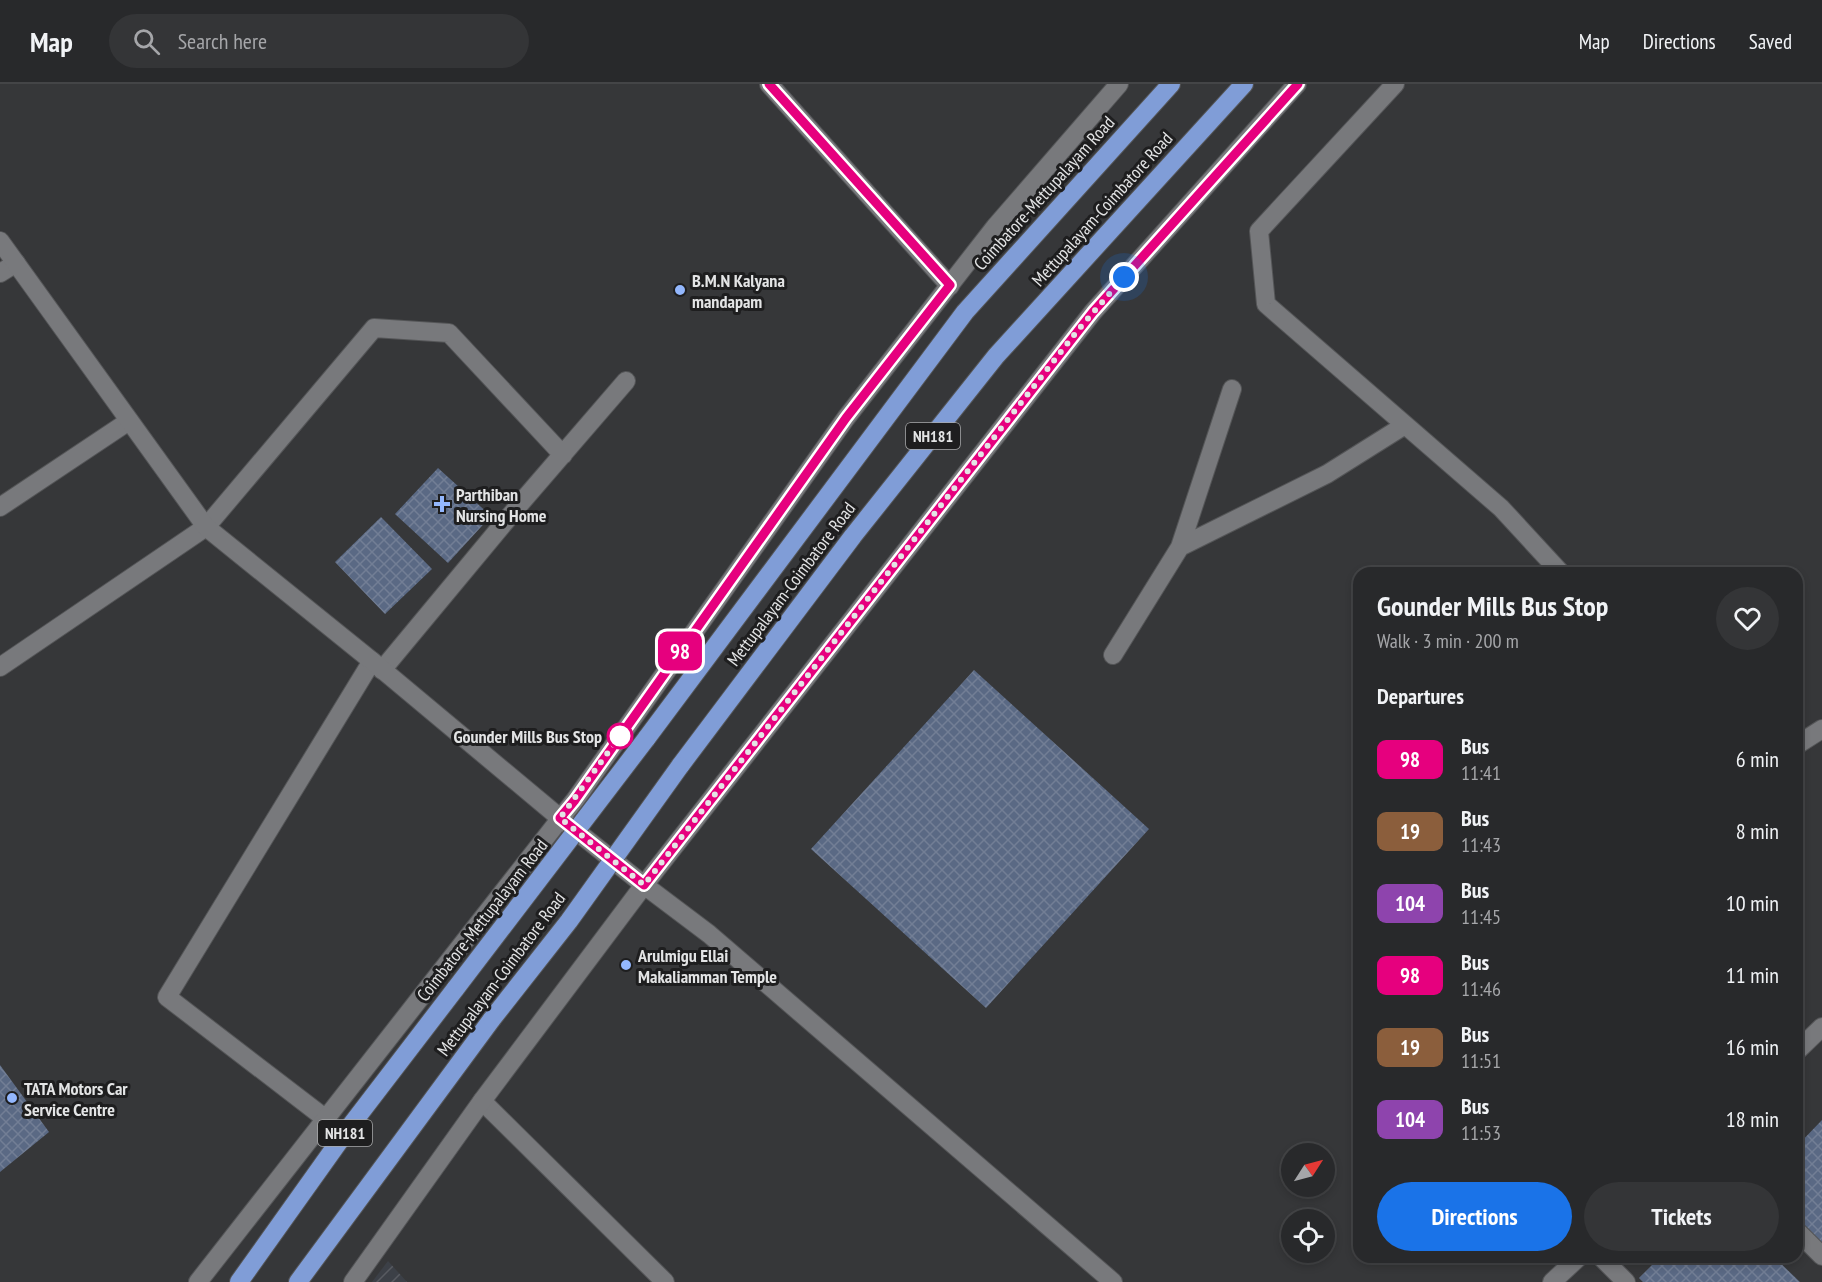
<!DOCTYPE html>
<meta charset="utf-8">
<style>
body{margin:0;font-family:"PT Sans Narrow",sans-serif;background:#343537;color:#f1f3f6;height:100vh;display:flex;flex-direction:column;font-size:22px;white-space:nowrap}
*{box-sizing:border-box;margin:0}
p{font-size:20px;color:#a5a6a9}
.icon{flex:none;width:33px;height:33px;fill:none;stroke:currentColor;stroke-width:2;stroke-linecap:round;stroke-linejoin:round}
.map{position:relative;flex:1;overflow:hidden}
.drawer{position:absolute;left:1353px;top:483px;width:450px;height:696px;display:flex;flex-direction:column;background:#28292b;border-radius:18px;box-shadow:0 3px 9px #0003,0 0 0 2px #444547}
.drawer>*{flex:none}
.badge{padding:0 12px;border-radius:9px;font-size:21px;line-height:39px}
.needle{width:39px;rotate:54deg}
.tools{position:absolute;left:1281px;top:1059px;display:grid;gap:12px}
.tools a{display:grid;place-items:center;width:54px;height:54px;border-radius:50%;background:#28292b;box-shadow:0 3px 9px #0003,0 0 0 2px #444547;font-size:30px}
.you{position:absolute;width:30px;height:30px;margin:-15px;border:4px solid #fff;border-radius:50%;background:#1a73e8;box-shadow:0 0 0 9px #1a73e833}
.map>.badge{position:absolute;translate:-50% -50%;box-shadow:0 0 0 3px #fff}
h2{padding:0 24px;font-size:22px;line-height:54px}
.round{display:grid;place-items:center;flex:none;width:63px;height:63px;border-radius:32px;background:#343537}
.head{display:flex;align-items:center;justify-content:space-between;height:102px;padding:0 24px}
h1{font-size:28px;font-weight:800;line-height:45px}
.button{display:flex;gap:12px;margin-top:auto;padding:12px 24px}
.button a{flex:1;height:69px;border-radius:36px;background:#1a73e8;color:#fff;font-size:24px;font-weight:800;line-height:69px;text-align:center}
.button a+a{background:#343537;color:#f1f3f6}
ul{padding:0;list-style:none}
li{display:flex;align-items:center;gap:18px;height:72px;padding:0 24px}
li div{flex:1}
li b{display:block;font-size:22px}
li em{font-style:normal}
li .badge{min-width:66px;font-weight:700;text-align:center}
header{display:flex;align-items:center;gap:36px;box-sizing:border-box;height:84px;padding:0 30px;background:#28292b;border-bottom:2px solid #444547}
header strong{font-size:28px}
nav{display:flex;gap:33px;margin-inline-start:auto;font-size:21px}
.search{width:420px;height:54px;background:#343537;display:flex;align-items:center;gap:15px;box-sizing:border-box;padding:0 21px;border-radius:33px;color:#a5a6a9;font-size:22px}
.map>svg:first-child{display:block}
</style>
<header>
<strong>Map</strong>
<div class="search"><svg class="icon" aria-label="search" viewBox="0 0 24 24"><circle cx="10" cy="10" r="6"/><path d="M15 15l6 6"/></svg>Search here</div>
<nav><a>Map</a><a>Directions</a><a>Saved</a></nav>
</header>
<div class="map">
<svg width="1822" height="1198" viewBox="0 0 1822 1198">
<defs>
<pattern id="industrial-furrows" width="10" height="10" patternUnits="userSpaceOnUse" patternTransform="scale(1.5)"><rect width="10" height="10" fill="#3c4047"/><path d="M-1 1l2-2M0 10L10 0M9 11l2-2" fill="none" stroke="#585b61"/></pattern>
<pattern id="building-cross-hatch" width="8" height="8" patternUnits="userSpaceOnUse" patternTransform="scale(1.5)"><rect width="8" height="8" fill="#5a6984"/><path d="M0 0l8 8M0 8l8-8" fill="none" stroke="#727e95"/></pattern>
</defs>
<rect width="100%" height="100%" fill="#363739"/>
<!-- industrial -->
<path fill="url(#industrial-furrows)" d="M388,1177L407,1198H372Z"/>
<!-- building -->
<path fill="url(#building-cross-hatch)" d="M438,384L491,432L448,479L395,430Z
M381,433L432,485L385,530L335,478Z
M974,586L1149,745L986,924L811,765Z
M0,981L49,1048L0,1088Z
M1822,1036V1159L1797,1135V1062Z
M1660,1173H1774L1800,1198H1643L1639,1194Z"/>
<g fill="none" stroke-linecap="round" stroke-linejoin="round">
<defs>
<path id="street" d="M769,0L950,202
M1395,0L1259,147L1266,220L1501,424L1561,489
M0,189L16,179
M0,423L129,337
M1180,463L1327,390L1405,341
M1113,571L1180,463L1232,305
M0,583L206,443L374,244L449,249L563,371
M382,586L519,421L626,297
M1797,661L1822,645
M1797,967L1822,943
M482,1017L665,1198
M326,1035L167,913L372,577
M1797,1147L1822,1172
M1601,1173L1626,1198
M1552,1198L1579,1173"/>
<path id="secondary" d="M0,157L206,443L372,577L560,734L644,801L709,850L1113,1198
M198,1198L575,716L846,334L995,143L1119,0
M353,1198L482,1017L644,801L1093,228L1297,0"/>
<path id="highway" d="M646,655L965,228L1171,0
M680,682L853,452L996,272L1244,0
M239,1198L348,1045L456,904
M298,1198L492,935"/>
</defs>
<!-- street casing -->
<use href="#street" stroke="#545557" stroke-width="20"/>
<!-- secondary casing -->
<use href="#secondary" stroke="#545557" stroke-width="20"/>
<!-- highway casing -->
<use href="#highway" stroke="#545557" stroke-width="20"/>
<!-- street -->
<use href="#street" stroke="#78797c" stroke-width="18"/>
<!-- secondary -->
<use href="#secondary" stroke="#78797c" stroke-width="18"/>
<!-- highway -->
<use href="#highway" stroke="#809dd7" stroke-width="18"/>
<defs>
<path id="highway-bridge" d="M456,904L646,655
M492,935L569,837L680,682"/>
</defs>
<!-- highway-bridge casing -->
<use href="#highway-bridge" stroke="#545557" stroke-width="20" stroke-linecap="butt"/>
<!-- highway-bridge -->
<use href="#highway-bridge" stroke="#809dd7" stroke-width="18"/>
</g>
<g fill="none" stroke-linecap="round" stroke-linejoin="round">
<defs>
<path id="line" d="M769,0L950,201L846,334L575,716L560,734L644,801L1093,228L1298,0"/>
</defs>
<!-- line casing -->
<use href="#line" stroke="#fff" stroke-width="14"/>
<!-- line -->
<use href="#line" stroke="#e6007e" stroke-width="9"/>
<!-- walk -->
<path stroke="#e3e4e5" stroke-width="6" stroke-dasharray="0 10.8" d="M620,652L560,734L644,801L1078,246L1124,193"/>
</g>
<!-- markers -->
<g fill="#93b7fd" stroke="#1e1e1f" stroke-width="2">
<circle cx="680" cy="206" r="6"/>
<path d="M439 411h6v6h6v6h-6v6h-6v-6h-6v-6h6z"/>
<circle cx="626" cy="881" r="6"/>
<circle cx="12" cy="1014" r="6"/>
</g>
<circle fill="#fff" stroke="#e6007e" stroke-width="3" cx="620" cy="652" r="12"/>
<g text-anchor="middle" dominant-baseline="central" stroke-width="6" stroke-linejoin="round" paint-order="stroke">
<!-- shield labels -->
<g fill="#1e1e1f" stroke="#a8a9aa" stroke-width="1.5">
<rect x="906" y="339" width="54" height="26" rx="4.5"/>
<rect x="318" y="1036" width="54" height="26" rx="4.5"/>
</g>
<g font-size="16" font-weight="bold" fill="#e3e4e5">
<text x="933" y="352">NH181</text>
<text x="345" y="1049">NH181</text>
</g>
<!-- street labels -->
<g font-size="18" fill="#e3e4e5" stroke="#1e1e1f">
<text transform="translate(1044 109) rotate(-48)">Coimbatore-Mettupalayam Road</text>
<text transform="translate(1102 125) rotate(-48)">Mettupalayam-Coimbatore Road</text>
<text transform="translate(791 500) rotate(-53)">Mettupalayam-Coimbatore Road</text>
<text transform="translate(482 836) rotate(-52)">Coimbatore-Mettupalayam Road</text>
<text transform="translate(501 890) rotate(-53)">Mettupalayam-Coimbatore Road</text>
</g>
<!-- poi labels -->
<g font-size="18" font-weight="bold" fill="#e3e4e5" stroke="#1e1e1f" text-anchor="start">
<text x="692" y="196">B.M.N Kalyana<tspan x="692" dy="21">mandapam</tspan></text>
<text x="456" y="410">Parthiban<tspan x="456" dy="21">Nursing Home</tspan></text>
<text x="638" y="871">Arulmigu Ellai<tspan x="638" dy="21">Makaliamman Temple</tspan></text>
<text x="24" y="1004">TATA Motors Car<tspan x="24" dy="21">Service Centre</tspan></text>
</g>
<!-- stop labels -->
<g font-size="18" font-weight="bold" fill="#e3e4e5" stroke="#1e1e1f" text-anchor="end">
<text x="602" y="652">Gounder Mills Bus Stop</text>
</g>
</g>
</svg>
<div class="tools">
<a><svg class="needle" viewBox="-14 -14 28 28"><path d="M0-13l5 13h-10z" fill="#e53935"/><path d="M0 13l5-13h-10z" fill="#a5a6a9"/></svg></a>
<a><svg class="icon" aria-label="locate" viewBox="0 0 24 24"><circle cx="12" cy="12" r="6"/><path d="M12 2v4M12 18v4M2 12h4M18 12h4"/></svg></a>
</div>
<div class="you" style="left:1124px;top:193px"></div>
<b class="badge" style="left:680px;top:567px;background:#e6007e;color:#fff">98</b>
<section class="drawer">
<div class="head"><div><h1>Gounder Mills Bus Stop</h1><p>Walk · 3 min · 200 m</p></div><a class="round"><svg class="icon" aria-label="heart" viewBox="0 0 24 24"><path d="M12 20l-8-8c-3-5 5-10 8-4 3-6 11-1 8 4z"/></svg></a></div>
<h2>Departures</h2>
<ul>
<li><span class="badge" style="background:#e6007e;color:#fff">98</span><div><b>Bus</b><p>11:41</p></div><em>6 min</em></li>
<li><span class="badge" style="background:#8b5e3c;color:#fff">19</span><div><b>Bus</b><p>11:43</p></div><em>8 min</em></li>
<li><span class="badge" style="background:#8e44ad;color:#fff">104</span><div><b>Bus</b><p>11:45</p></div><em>10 min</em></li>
<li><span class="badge" style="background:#e6007e;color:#fff">98</span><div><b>Bus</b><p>11:46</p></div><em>11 min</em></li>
<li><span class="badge" style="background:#8b5e3c;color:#fff">19</span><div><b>Bus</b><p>11:51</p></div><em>16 min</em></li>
<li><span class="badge" style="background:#8e44ad;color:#fff">104</span><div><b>Bus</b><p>11:53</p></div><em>18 min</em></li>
</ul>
<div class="button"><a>Directions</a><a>Tickets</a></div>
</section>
</div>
